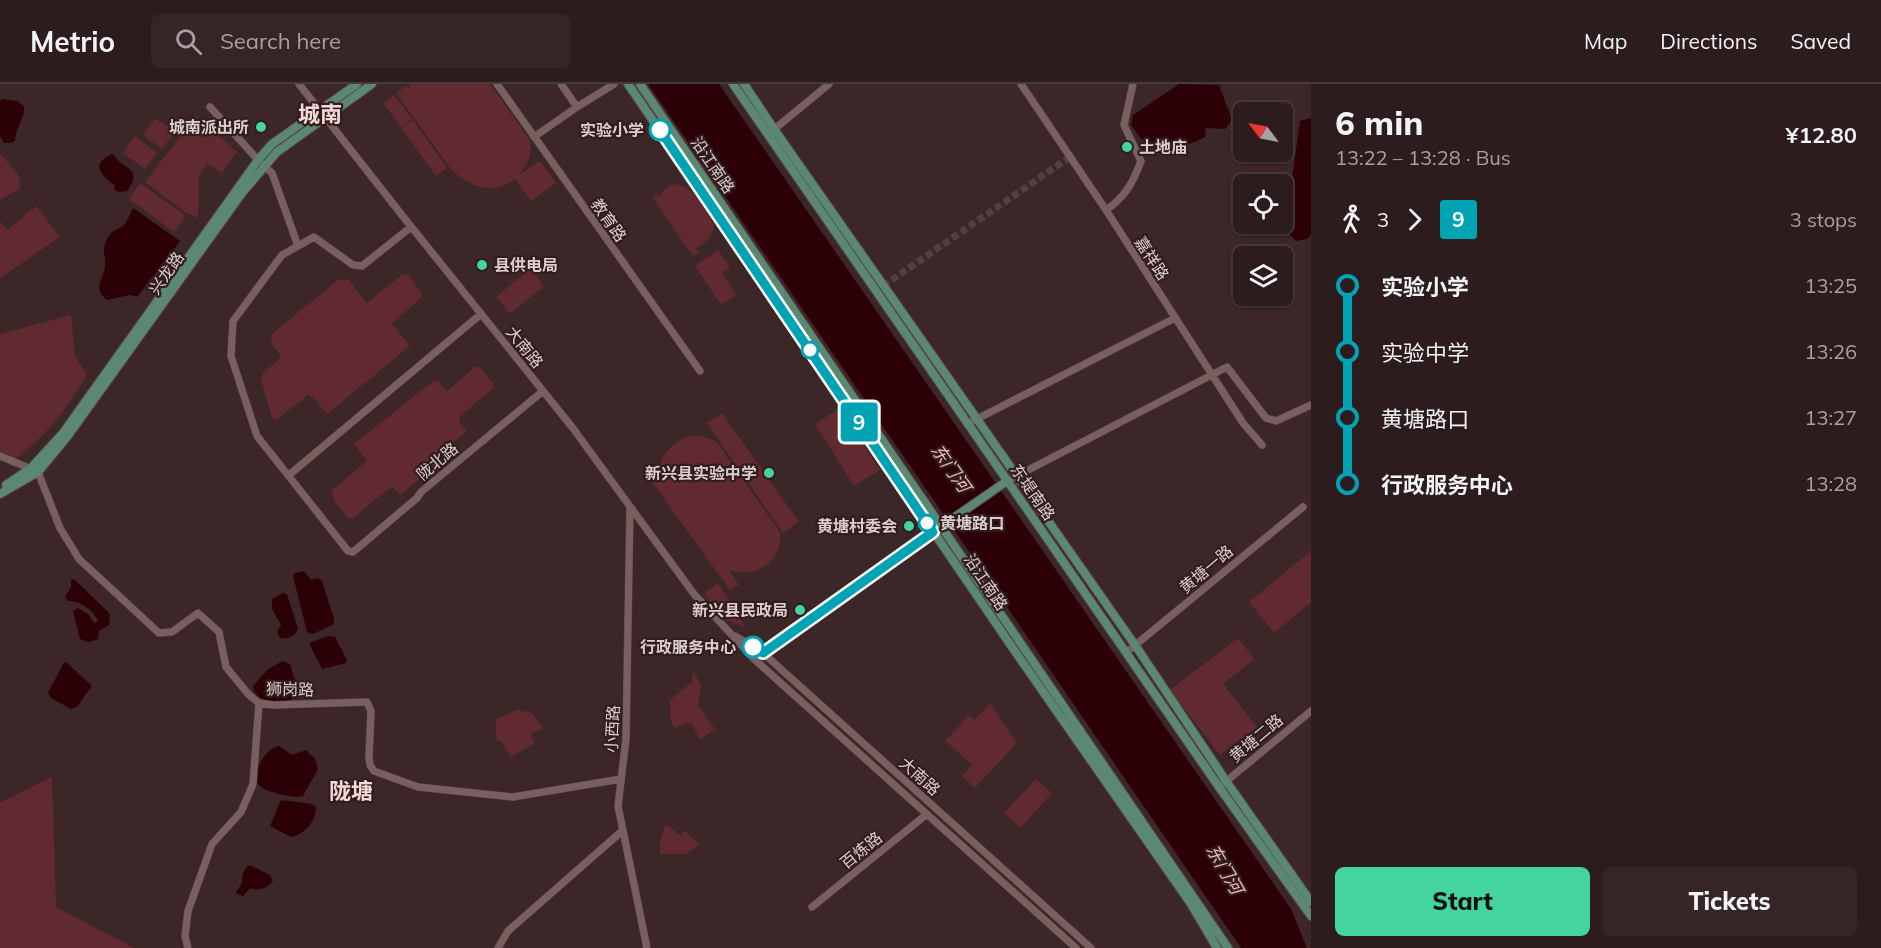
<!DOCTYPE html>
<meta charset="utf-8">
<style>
body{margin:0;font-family:Mulish,"Noto Sans SC",sans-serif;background:#352526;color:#f1f3f6;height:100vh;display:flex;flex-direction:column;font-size:22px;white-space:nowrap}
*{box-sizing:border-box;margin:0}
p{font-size:20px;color:#a7a1a4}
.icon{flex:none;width:33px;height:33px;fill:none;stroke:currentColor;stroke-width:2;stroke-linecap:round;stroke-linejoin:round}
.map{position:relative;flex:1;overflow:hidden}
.details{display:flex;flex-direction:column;background:#2d1c1d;width:570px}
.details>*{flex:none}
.badge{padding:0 12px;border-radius:4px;font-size:21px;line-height:39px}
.needle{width:39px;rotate:302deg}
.tools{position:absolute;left:1233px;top:18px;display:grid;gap:12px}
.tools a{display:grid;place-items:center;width:60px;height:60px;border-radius:9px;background:#2d1c1d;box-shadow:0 2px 4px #0004,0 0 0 2px #483a3b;font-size:30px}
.map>.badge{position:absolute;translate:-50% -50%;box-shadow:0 0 0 3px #fff}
.legs{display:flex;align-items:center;gap:9px;height:66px;padding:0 24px;font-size:20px}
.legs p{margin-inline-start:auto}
.head{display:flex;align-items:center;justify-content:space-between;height:102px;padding:0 24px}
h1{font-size:33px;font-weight:800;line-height:45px}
.action{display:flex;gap:12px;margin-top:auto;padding:12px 24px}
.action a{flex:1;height:69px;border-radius:9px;background:#44d49f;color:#111;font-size:24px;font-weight:800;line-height:69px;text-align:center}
.action a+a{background:#352526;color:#f1f3f6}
ul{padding:0 24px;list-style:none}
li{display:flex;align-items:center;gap:21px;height:66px;font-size:22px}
li i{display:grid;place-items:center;width:9px;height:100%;margin:0 8px;background:currentColor}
li i::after{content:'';width:15px;height:15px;margin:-8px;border:4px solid;border-radius:50%;background:#2d1c1d}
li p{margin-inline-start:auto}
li:first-child i{background:linear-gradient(#0000 50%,currentColor 0)}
li:last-child i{background:linear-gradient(currentColor 50%,#0000 0)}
header{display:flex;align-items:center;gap:36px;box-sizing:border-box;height:84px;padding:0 30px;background:#2d1c1d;border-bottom:2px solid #483a3b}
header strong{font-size:28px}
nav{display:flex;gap:33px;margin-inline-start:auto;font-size:21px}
.search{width:420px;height:54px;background:#352526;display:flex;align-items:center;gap:15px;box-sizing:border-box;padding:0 21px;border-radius:9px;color:#a7a1a4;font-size:22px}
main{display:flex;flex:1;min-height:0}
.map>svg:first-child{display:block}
</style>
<header>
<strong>Metrio</strong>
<div class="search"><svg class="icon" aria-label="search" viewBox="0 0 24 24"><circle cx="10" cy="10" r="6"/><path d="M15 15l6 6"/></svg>Search here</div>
<nav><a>Map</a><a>Directions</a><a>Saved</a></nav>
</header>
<main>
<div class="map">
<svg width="1311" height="864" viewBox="0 0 1311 864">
<rect width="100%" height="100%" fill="#3c2627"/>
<!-- green -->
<path fill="#612a30" d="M409,0H490L530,56C533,70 527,81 518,92L540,77L556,99L531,117L515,95C495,112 468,103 451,85L396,9L406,2L410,6Z
M394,11L412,35L401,43L383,19Z
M196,32L237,68L222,89L207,80L199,92L198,134L186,129L145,98Z
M155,34L175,48L162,65L143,51Z
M413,36L447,84L436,92L401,44Z
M135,52L157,69L145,85L123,69Z
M0,69L19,92L20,104L0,116Z
M140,99L186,132L174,148L129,115Z
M673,100C695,101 703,124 714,140C714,150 704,163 695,164L699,169L693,172L652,113L657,110L660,113L663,106Z
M36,122L60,153L0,194V137L7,146Z
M718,166L730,183L722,189L736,211L721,221L695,182Z
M530,185L544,202L510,230L496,213Z
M402,191H408L422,209L421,214L392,239L410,262L327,330L313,313L308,311L275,337L272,333L261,296L263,289L280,274V271C274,263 268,259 273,249L338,196L348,195L367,219Z
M71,231L75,272L87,291C65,328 47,351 13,377L0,372V250Z
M475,283H480L493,299V304L460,332L459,338L467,347L436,373L439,378L400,411L392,402L353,434H348L334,417L332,406L367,377L354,360L433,297H438L447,307Z
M840,324L880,386L854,402L815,340Z
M722,329L799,438L783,449L707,339Z
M701,352L716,357L780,448C783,477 756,496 729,486L739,501L730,506L647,391L656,386L659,390C659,375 668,362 682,355C687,352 695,352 701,352Z
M1311,467V518L1274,549L1249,518Z
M718,499L745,543L726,536L704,510Z
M1238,554L1254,575L1223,600L1257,643L1220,671L1170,606Z
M693,586L701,602L698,621L715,645L700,656L691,638L675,644L671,638L670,616L692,598Z
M990,619L1017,659L975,704L962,692L972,681L945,657L969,631L974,636Z
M517,626L532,629L543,644L531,650L534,660L511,673L501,657L496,656V635Z
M52,693L56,823L134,864H0V719Z
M1036,695L1052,709L1020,744L1004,729Z
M666,740L681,752L685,746L699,761L686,770H660V757Z"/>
<!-- water -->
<path fill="#2c0007" d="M648,0H719L1291,825L1307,864H1241Z
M1179,0L1219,1L1232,36L1225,45L1206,44L1205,53C1193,59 1180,65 1166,62C1158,61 1150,57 1141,55L1131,41L1133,31Z
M2,15L17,17L24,22C25,34 15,45 15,57L11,59H4L0,52V18Z
M1311,34V150L1307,155L1296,157L1289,150L1283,139L1282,127L1291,101L1300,37Z
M113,70C123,86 144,84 127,107L119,108L114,105L115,101C101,92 89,79 113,70Z
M133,124L180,157L137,213L130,211L107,216C92,203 103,198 105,182C106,172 101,165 107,155C113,144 117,147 124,141C128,137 130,129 133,124Z
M304,487L311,496L318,494L322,497L334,535V540L313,550L307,548L293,492L295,489Z
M74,495L110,530L109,541L99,547L98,555L89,558L80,555L73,527L78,524L88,530L94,539L98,536C93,526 79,516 68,517L65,513L71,503V496Z
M283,509L287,510L298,545C296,552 286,556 280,554L277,548L281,541L272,525V515Z
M328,552L335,553L347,576L346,579L322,585L309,559Z
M283,577L290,580L299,611C287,621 255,622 253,602L268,585Z
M66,578L91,601V603L77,623L71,625L51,614L48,609L63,580Z
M279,662L292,671L306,666L315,675L318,685L303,712C295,715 263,708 258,700C251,688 266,664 279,662Z
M281,716L312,720L316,722C316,737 306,750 291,753L270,742Z
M250,781L270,791L273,797C268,804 259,807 250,804L243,812L238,810L236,808L242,799C241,792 244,784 250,781Z"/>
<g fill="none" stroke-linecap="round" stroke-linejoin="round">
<!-- minor-tunnel -->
<path stroke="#543f40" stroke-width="7" stroke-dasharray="7 3.5" stroke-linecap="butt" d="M883,202L1070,73"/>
<defs>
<path id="minor" d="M299,0L405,135L572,343L694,510L754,575L1076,864
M497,0L700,287
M561,0L577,23
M1021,0L1106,126L1243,339L1262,361
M210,23L258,76L272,89L298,162
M771,48L829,0
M534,53L577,23L614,0
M1106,126C1125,113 1133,99 1141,77L1124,41L1133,0
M411,143L362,182L353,181L314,153L282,171L233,237L231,272L257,352L348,467L353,468L417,414L421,408L543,307
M967,340L1175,234
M0,372L38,388L60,444L79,475L159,549L172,548L198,529L219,548L226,583L249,611L259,619L273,621L367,618L371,627L369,673L370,681L374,687L418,703L513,713L621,695
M289,391L481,230
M1007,397L1227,283L1266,334L1276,337L1311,321
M630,424L626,655L618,722L647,864
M735,552L763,569L1091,864
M1127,568L1303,423
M761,570L936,446
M1223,700L1311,627
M812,823L927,730
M188,864L185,852L188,827L212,760L241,728L253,700L259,619
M498,864L508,847L622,747"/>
<path id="major" d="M628,0L1012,563L1191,820L1217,864
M640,0L1228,864
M733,0L1219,703L1311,832
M744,0L774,45L1135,561L1226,697L1311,818
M6,401L31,384L63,349L258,76L272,60L357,0
M0,410L38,388L67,353L242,109L277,68L372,0
M942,442L1007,397"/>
</defs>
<!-- minor casing -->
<use href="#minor" stroke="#564445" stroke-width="8"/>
<!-- major casing -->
<use href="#major" stroke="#564445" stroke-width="10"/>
<!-- minor -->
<use href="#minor" stroke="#795f60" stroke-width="7"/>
<!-- major -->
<use href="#major" stroke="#5b8872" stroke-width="8"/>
</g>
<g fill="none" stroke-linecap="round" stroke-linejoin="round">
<defs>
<path id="line-1" d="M660,46L933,448L763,569L753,563"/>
</defs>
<!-- line-1 casing -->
<use href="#line-1" stroke="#fff" stroke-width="14"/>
<!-- line-1 -->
<use href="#line-1" stroke="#00a3b4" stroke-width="9"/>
</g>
<!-- markers -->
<g fill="#44d49f" stroke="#311c1e" stroke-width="2">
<circle cx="261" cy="43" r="6"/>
<circle cx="1127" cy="63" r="6"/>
<circle cx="482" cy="181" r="6"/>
<circle cx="769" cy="389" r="6"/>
<circle cx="909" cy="442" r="6"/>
<circle cx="800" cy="526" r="6"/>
</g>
<g fill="#fff" stroke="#00a3b4" stroke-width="3">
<circle cx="660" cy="46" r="10"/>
<circle cx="810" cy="266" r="8"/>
<circle cx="927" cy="439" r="8"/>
<circle cx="753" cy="563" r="10"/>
</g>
<g text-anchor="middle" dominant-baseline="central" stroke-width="4.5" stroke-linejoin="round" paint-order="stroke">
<!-- poi labels -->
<g font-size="16" font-weight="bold" fill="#ddcece" stroke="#311c1e" text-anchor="end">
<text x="249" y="43">城南派出所</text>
<text x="1139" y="63" text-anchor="start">土地庙</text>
<text x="494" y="181" text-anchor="start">县供电局</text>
<text x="757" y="389">新兴县实验中学</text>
<text x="897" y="442">黄塘村委会</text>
<text x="788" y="526">新兴县民政局</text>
</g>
<!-- stop labels -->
<g font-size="16" font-weight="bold" fill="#ddcece" stroke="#311c1e" text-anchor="end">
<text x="644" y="46">实验小学</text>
<text x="940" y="439" text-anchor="start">黄塘路口</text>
<text x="736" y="563">行政服务中心</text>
</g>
<!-- street labels -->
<g font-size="16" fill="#ddcece" stroke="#311c1e">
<text transform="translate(713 81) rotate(56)">沿江南路</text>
<text transform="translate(609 136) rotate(55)">教育路</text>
<text transform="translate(1152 174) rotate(57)">嘉祥路</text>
<text transform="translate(166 189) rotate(-55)">兴龙路</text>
<text transform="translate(525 263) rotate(51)">大南路</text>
<text transform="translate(437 377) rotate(-40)">陇北路</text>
<text transform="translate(1033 408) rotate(55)">东堤南路</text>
<text transform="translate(1206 485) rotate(-40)">黄塘一路</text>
<text transform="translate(986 498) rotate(56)">沿江南路</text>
<text transform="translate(290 605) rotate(1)">狮岗路</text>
<text transform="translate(612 645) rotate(-87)">小西路</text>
<text transform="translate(1256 654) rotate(-40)">黄塘二路</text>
<text transform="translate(920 692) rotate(42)">大南路</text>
<text transform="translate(861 766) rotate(-39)">百炼路</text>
</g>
<!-- water labels -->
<g font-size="18" font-style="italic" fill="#efb9bb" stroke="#311c1e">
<text transform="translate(951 384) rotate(55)">东门河</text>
<text transform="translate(1225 785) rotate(60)">东门河</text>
</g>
<!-- district labels -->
<g font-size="22" font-weight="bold" fill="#f5d8d8" stroke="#311c1e">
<text x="320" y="30">城南</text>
<text x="351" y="707">陇塘</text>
</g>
</g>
</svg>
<div class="tools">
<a><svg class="needle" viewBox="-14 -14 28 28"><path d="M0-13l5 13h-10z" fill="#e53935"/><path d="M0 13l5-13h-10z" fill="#a7a1a4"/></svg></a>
<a><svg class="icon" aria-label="locate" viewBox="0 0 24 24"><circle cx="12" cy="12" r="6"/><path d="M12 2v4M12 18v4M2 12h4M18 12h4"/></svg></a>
<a><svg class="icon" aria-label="layers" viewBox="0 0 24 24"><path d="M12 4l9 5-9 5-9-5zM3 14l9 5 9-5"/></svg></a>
</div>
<b class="badge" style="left:859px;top:338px;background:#00a3b4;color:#fff">9</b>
</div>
<section class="details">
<div class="head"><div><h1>6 min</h1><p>13:22 – 13:28 · Bus</p></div><b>¥12.80</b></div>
<div class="legs"><svg class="icon" aria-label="walk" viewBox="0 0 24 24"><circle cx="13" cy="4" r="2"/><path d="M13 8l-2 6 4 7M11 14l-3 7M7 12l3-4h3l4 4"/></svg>3<svg class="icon" aria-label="forward" viewBox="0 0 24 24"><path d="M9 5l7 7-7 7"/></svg><b class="badge" style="background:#00a3b4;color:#fff">9</b><p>3 stops</p></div>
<ul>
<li><i style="color:#00a3b4"></i><b>实验小学</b><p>13:25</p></li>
<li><i style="color:#00a3b4"></i><span>实验中学</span><p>13:26</p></li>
<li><i style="color:#00a3b4"></i><span>黄塘路口</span><p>13:27</p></li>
<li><i style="color:#00a3b4"></i><b>行政服务中心</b><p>13:28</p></li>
</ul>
<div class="action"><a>Start</a><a>Tickets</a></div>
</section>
</main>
